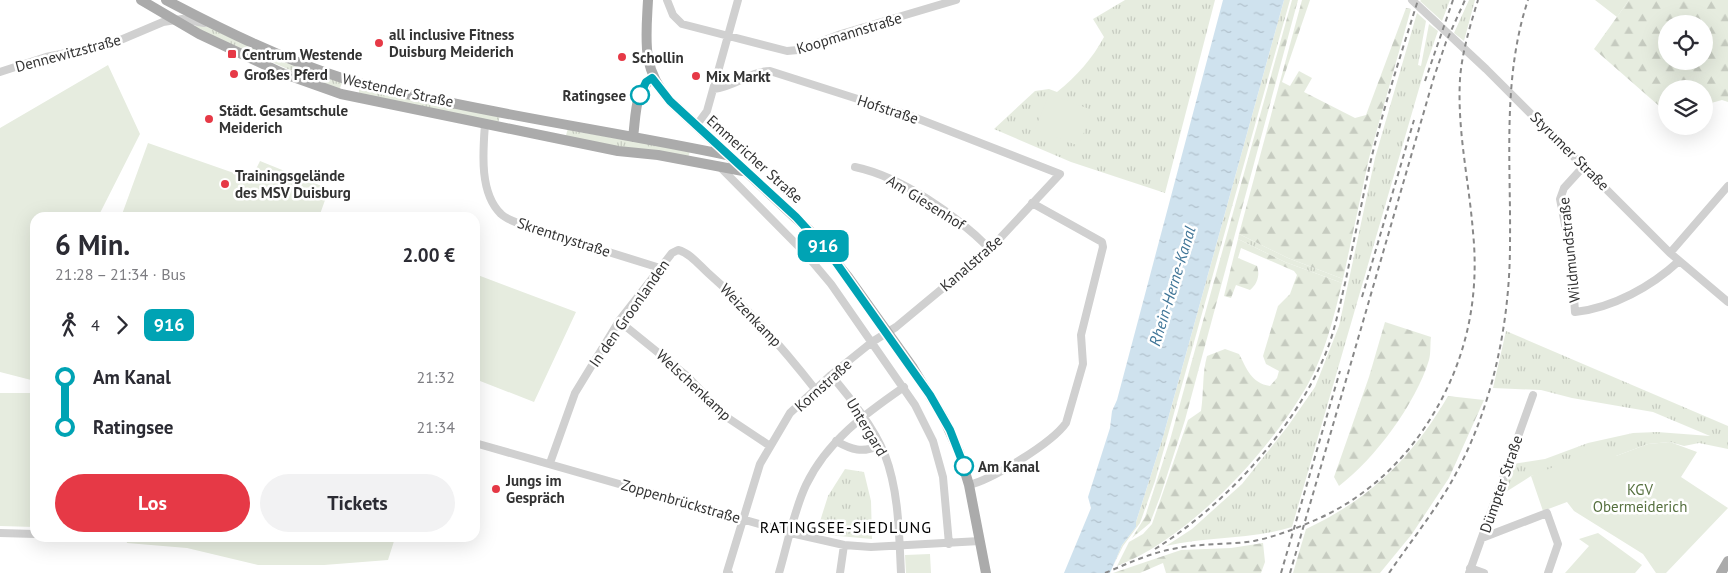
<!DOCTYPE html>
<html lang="de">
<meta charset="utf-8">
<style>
body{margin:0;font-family:"PT Sans",sans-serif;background:#f2f2f3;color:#2b2b33;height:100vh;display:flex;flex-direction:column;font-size:19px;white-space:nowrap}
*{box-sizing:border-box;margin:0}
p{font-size:16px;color:#7c7c81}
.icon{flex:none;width:28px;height:28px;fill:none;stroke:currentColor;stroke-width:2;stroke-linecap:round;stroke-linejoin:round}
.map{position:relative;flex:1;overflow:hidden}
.panel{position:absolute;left:30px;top:212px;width:450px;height:330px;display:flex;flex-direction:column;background:#fff;border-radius:15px;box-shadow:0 5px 20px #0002}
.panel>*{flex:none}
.badge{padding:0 10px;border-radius:8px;font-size:18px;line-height:32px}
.tools{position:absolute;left:1658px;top:15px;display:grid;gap:10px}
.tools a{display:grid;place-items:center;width:55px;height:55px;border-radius:50%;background:#fff;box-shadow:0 5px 20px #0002;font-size:25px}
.map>.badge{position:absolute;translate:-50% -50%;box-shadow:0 0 0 2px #fff}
.legs{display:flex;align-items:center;gap:8px;height:55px;padding:0 25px;font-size:16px}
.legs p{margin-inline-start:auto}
.headline{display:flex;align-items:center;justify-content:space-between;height:85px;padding:0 25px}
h1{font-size:28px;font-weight:600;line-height:38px}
.primary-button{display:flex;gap:10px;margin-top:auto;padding:10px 25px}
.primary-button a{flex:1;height:58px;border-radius:30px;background:#e63946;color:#fff;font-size:20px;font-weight:600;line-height:58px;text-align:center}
.primary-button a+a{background:#f2f2f3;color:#2b2b33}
ul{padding:0 25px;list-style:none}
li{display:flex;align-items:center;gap:18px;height:50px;font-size:19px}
li i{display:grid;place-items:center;width:8px;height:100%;margin:0 6px;background:currentColor}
li i::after{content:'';width:12px;height:12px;margin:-6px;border:4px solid;border-radius:50%;background:#fff}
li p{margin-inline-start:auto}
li:first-child i{background:linear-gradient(#0000 50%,currentColor 0)}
li:last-child i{background:linear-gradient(currentColor 50%,#0000 0)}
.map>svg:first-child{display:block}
</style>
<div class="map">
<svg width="1728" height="573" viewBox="0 0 1728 573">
<defs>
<pattern id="grass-tufts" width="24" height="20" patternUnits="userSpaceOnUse" patternTransform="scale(1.25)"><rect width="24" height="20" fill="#e6ecdf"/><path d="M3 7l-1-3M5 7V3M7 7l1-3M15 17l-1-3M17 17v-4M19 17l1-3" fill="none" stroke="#c6cbc0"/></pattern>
<pattern id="forest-firs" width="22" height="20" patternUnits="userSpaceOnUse" patternTransform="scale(1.25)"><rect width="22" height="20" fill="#e6ecdf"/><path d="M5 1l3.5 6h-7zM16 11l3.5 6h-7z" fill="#c6cbc0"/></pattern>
<pattern id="water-ripples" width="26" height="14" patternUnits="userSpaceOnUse" patternTransform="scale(1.25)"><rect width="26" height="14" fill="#cfe2ee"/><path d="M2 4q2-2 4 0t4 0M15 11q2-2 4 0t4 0" fill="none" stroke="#b2c2cd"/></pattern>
</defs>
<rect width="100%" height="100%" fill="#fff"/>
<!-- grass -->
<path fill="url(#grass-tufts)" d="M1125,0H1215L1165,193L1071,162L994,129L1035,91L1049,89L1057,92C1077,76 1092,59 1104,37L1093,19Z
M1284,0H1290L1155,481L1140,523L1123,546L1113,566L1122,545L1136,527V522L1163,437Z
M1421,0H1450L1442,21L1420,1Z
M1469,0H1475L1464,41L1454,33Z
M1417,13L1426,21L1418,65L1421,66L1429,24L1438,31L1425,68L1292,527C1251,540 1208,536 1166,546L1192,529L1242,484L1288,426L1315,387L1339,326L1375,158Z
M199,23L240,42L343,80L339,91L197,30L195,26Z
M359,88L500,116L498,123L359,94Z
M568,128L574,131L690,151L688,158L565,139Z
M1239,234L1288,258L1343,279L1342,283L1285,262L1238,239Z
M1506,331L1728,426V449L1699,443L1684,446L1670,442L1648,444L1616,456L1531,476L1501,495L1512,464L1545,459L1588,443L1633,433L1657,432L1710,436L1653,412L1572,398L1541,390L1493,388Z
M845,469L864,472L871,501L872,539L816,534L828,496Z"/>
<!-- forest -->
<path fill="url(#forest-firs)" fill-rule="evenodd" d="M1292,0H1298L1185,420L1160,497L1150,523L1132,538L1145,517L1170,440Z
M1302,0H1310L1282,82L1290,86L1299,71L1312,78L1304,92L1355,118L1366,115L1406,8L1411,9L1369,158L1343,279L1288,258L1239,234Z
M1629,0H1728V102L1722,100L1704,105V89H1666V112L1594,49ZM1666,24H1704V61H1666Z
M1238,239L1285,262L1342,283C1334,317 1325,353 1308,384C1270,451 1190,538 1117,566L1129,542L1143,534L1152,524L1188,420L1201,411C1204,392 1202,374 1207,356L1225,349L1239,354C1247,369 1251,383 1270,386L1277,378L1279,371L1266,364L1263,356L1278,306L1290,294L1297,275L1294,271L1241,248L1238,258L1257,266C1260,274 1258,284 1250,290L1236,285L1231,298L1224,296Z
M1385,322L1431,337C1430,344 1431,353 1429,360C1416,403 1375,459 1339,486L1334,477L1369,377Z
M1448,396L1484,400L1449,478L1412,534L1380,573H1293L1306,529C1370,499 1412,458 1448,396Z
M1263,543L1265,562L1261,573H1166L1163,563L1140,573H1113L1181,550L1231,548Z"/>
<!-- garden -->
<path fill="#e6ecdf" d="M1595,0H1629L1617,17Z
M108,65L140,134L98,217L35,218V381L0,372V128Z
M1049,94L1092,110L1079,146L1035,129Z
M148,143L251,179L260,161L329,189L319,217H121Z
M475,274L576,312L534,402L475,379Z
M0,393H35V527L0,526Z
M1670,442L1697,452L1681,477L1728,508L1666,573H1656L1643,554L1574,511L1567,502L1543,511L1531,476L1604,447H1613L1616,456L1648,444Z
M1598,533L1642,565L1635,573H1565L1589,546L1579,539Z
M126,538H395L388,560L324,565H258L187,548L127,543Z
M930,554L931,573H906L905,555Z"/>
<!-- water -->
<path fill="url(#water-ripples)" d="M1223,0H1284L1163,437L1136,522V527L1122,545L1110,573H1064L1091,508L1088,497L1110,428L1112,411L1117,400Z"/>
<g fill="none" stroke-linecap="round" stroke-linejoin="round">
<!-- minor -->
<path stroke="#d0d0d0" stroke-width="8" d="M667,0L673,15L682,24L787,51L798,50L841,34L956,0
M1412,0L1486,69L1670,253L1728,302
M0,72L46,57L111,44L163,22L182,19L204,23
M714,89C734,87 751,71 770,71L911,116L1060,174L990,249L896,327L872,342L831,375L790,413L760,464L727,572L729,573
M485,124C483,151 479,193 501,214C507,220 517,222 525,226L660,268
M696,126L707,111L738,0
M719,166L804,252L831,284L915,405L933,441L943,477L949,544
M1584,166L1564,188L1560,199L1571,255L1575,312C1613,308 1652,286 1679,261
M855,167C902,177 956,215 990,249
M1670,253L1728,186
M619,321L687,376L725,416L770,446
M831,375C851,399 873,426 885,455C899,492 899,534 901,573
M836,441C852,450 862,453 879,446
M475,443L791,533L844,545L871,547L980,541
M550,463L575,393L619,321L672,253L678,250C690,253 699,265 708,273C748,308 782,347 815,389
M969,485C993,479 1052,443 1066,423L1083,364L1081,335L1103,247L1102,242L1032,203
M0,533L35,534
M1482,538L1547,513L1558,544L1548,573
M1470,568L1484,573
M779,573C787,546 794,510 806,485C827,441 865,414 904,387
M840,573L844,545
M1469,573L1533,395"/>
<!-- major -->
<path stroke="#ababab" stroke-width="10" d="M141,0L199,34L282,73L341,94L618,151L658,155L743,171
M166,0C223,30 284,60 345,79C380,90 417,96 452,103C544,122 636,136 727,155
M648,0C646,40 641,69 670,101L813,234L848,277L913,368L943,417L959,452L969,485L986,573
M633,137C636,118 634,89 653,78
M1721,573L1728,561"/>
<!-- rail -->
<path stroke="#888" stroke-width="2" stroke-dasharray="5 4" stroke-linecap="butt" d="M1425,81L1453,0
M1362,297L1414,120
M1155,549C1224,506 1293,431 1325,355C1335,331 1340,304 1346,279C1354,240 1362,202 1370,164C1383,109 1401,54 1418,0
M1105,573C1129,563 1152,552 1178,548C1203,543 1229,545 1254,541C1278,536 1300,527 1322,517C1365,497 1402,463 1427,424C1465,366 1480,301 1473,232C1469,181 1457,130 1460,79C1462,52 1470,26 1478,0
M1281,573L1340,371
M1290,573L1434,77L1446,42L1465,0
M1389,573C1409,544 1431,516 1449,486C1491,414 1510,327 1510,243C1511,163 1502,78 1528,0"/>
</g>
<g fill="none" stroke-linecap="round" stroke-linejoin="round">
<defs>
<path id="line-1" d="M640,95L646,82L652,78L670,101L796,217L830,254L930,395L950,430L964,466"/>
</defs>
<!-- line-1 casing -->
<use href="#line-1" stroke="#fff" stroke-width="11"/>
<!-- line-1 -->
<use href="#line-1" stroke="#00a3b4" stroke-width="8"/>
</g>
<!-- markers -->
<g fill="#e63946" stroke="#fff" stroke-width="2">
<circle cx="379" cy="43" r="5"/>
<rect x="227" y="49" width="10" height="10" rx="2.5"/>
<circle cx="622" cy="57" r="5"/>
<circle cx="234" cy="74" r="5"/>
<circle cx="696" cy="76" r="5"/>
<circle cx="209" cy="119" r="5"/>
<circle cx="225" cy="184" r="5"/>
<circle cx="496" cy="489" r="5"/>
</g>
<g fill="#fff" stroke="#00a3b4" stroke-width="2.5">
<circle cx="640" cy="95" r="9"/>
<circle cx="964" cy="466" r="9"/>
</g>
<g text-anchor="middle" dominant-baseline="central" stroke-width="5" stroke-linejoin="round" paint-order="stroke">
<!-- street labels -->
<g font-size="15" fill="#333" stroke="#fff">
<text transform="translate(849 33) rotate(-17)">Koopmannstraße</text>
<text transform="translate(68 53) rotate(-15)">Dennewitzstraße</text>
<text transform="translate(398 90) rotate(12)">Westender Straße</text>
<text transform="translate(888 109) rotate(18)">Hofstraße</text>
<text transform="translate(1570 151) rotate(45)">Styrumer Straße</text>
<text transform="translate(755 159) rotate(42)">Emmericher Straße</text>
<text transform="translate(926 202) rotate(32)">Am Giesenhof</text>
<text transform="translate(564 237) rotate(18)">Skrentnystraße</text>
<text transform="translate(1569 250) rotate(-96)">Wildmundstraße</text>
<text transform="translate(971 263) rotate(-41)">Kanalstraße</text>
<text transform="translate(629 313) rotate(-55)">In den Groonlanden</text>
<text transform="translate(751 315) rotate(46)">Weizenkamp</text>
<text transform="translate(694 385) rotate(43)">Welschenkamp</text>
<text transform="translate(823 385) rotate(-42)">Kornstraße</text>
<text transform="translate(867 427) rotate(59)">Untergard</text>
<text transform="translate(1501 484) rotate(-71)">Dümpter Straße</text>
<text transform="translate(681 501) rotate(16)">Zoppenbrückstraße</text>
</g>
<!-- poi labels -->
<g font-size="15" font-weight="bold" fill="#333" stroke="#fff" text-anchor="start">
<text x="389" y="34">all inclusive Fitness<tspan x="389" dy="17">Duisburg Meiderich</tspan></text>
<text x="242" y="54">Centrum Westende</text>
<text x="632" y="57">Schollin</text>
<text x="244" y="74">Großes Pferd</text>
<text x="706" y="76">Mix Markt</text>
<text x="219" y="110">Städt. Gesamtschule<tspan x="219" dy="17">Meiderich</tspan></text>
<text x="235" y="175">Trainingsgelände<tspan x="235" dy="17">des MSV Duisburg</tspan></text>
<text x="506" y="480">Jungs im<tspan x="506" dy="17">Gespräch</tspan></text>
</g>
<!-- stop labels -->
<g font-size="15" font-weight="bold" fill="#333" stroke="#fff" text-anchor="end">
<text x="626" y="95">Ratingsee</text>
<text x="978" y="466" text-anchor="start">Am Kanal</text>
</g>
<!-- park labels -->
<g font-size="15" fill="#56703f" stroke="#fff">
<text x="1640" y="489">KGV<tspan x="1640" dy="17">Obermeiderich</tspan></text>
</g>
<!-- water labels -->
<g font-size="16" font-style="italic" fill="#3f7597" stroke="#fff">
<text transform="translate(1172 286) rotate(-73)">Rhein-Herne-Kanal</text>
</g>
<!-- neighbourhood labels -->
<g font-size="16" letter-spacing="1" fill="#000" stroke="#fff">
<text x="846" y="527">RATINGSEE-SIEDLUNG</text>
</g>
</g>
</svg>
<div class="tools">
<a><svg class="icon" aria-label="locate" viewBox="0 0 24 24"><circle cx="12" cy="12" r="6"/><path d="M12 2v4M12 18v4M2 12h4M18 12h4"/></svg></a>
<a><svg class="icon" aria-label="layers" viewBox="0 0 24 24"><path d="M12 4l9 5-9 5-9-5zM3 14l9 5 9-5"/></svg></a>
</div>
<b class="badge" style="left:823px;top:246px;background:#00a3b4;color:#fff">916</b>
<section class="panel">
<div class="headline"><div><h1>6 Min.</h1><p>21:28 – 21:34 · Bus</p></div><b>2.00 €</b></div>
<div class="legs"><svg class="icon" aria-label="walk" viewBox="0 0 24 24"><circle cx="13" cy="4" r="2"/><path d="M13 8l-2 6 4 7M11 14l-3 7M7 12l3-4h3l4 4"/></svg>4<svg class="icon" aria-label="forward" viewBox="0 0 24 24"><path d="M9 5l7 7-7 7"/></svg><b class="badge" style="background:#00a3b4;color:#fff">916</b></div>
<ul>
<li><i style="color:#00a3b4"></i><b>Am Kanal</b><p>21:32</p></li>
<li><i style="color:#00a3b4"></i><b>Ratingsee</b><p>21:34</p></li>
</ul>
<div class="primary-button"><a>Los</a><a>Tickets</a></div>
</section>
</div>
